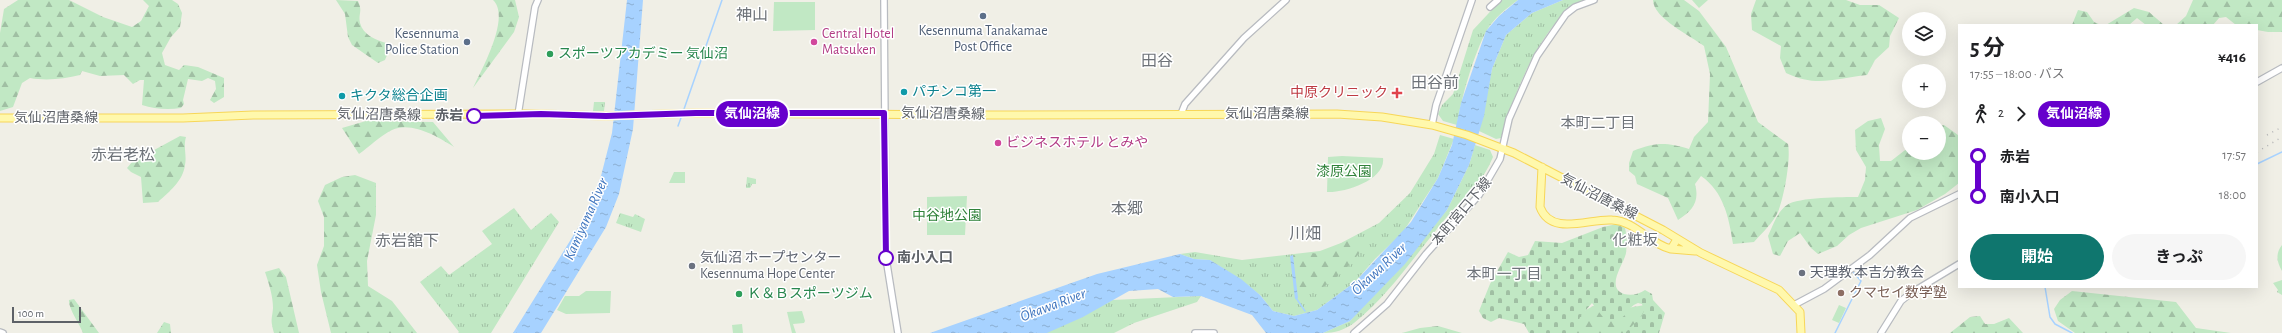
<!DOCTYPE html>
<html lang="ja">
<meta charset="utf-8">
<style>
body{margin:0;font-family:"Alegreya Sans","Noto Sans JP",sans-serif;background:#f6f6f6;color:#202124;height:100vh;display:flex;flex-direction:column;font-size:15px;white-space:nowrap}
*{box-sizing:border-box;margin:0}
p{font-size:13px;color:#757577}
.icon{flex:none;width:22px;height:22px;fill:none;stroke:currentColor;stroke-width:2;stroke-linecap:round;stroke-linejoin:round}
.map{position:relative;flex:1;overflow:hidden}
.drawer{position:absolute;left:1958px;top:24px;width:300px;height:264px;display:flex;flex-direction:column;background:#fff;border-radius:0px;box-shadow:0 4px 16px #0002}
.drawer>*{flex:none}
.badge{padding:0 8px;border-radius:13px;font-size:14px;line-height:26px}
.fabs{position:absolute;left:1902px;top:12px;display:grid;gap:8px}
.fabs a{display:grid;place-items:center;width:44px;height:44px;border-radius:50%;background:#fff;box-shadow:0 4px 16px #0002;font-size:20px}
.scale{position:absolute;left:12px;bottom:10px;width:69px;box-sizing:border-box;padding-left:4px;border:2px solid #5d6167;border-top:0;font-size:11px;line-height:14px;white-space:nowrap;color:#5d6167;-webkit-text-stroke:3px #fff;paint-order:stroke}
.map>.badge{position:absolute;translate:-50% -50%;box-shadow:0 0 0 2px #fff}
.legs{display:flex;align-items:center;gap:6px;height:44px;padding:0 12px;font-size:13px}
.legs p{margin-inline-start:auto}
.overview{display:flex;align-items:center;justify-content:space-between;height:68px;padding:0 12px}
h1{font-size:22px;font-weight:700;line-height:30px}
.button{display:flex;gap:8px;margin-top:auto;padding:8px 12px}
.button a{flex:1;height:46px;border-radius:24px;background:#0f766e;color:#fff;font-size:16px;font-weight:700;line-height:46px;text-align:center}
.button a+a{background:#f6f6f6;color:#202124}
ul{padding:0 12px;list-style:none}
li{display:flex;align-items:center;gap:14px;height:40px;font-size:15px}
li i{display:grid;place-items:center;width:6px;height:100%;margin:0 5px;background:currentColor}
li i::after{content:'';width:10px;height:10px;margin:-5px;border:3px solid;border-radius:50%;background:#fff}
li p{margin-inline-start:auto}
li:first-child i{background:linear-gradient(#0000 50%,currentColor 0)}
li:last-child i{background:linear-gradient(currentColor 50%,#0000 0)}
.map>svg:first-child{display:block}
</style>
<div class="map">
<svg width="2282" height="333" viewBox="0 0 2282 333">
<defs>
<pattern id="grass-tufts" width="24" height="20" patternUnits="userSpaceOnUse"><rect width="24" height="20" fill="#c1e8c4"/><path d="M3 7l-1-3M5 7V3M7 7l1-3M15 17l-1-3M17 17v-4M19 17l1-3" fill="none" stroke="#a0bfa3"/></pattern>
<pattern id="forest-firs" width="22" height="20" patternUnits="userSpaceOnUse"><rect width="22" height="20" fill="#c1e8c4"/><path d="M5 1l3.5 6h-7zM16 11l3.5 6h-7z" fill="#a0bfa3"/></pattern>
<pattern id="cemetery-stones" width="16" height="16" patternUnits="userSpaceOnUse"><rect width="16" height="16" fill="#c1e8c4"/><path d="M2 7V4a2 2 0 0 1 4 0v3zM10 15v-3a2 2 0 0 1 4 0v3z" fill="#a0bfa3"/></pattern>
<pattern id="water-ripples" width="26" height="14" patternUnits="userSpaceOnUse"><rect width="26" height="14" fill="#a7d2ff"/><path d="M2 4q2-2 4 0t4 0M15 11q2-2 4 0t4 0" fill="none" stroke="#8baed2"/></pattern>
</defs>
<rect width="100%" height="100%" fill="#f0efe6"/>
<!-- grass -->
<path fill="url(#grass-tufts)" d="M1501,0H1518C1507,8 1494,18 1487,30C1474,53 1461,99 1457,125L1443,121L1438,114L1442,105L1453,94L1473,30Z
M1563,0H1584C1545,15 1511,99 1501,138L1496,139L1479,131L1492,69L1506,35L1532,13Z
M594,102H605L604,111H593Z
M1440,135L1454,139L1438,178L1403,232L1375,259L1355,282L1317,310L1294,316L1273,311L1260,295L1238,278L1210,260L1194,259L1180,254L1195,252L1242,260L1320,251L1341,243L1379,223L1410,193L1434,154Z
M1475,145L1490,150L1493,157C1483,181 1470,192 1453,210C1420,247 1393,292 1354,323C1344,330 1335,333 1323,333L1350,321L1447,210L1469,165Z
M674,172H685V183H669Z
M747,177L756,179V184H752L750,188H746Z
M514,208L531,230L551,213L559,222L491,333H458L459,332L420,282L441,266L449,275L492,244L482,231Z
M620,213L633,217L635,214L645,219L641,232L616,223Z
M1201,296L1197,302L1134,323L1114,333H1045L1090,312L1112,300Z"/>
<!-- forest -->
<path fill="url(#forest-firs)" d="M18,0H69L103,17L132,27L141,21L149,6L143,0H172L178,4L182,13L180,27L171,37L162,53L165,65L179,70L184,65L198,67L224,78V97L214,103L210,100L216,89L215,81L208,78L202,81L188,79L183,100L184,104L181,108C168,110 154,109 142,105L144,80H140L133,84L124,75L100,76L82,71L80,75C64,79 46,81 30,78L22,83L13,107L0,111V33L4,9Z
M336,0L358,1C363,12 358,13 360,23C363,35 376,40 386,43L389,50L385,60L378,63L352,45L348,37L345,14Z
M493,0H515L519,17L514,32L473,88C482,69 511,17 493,0Z
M1653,0H1684L1699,11L1726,47L1758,122L1788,144C1791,160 1784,197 1778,212C1773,223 1762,233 1754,242L1733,244C1729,218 1724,192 1701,176L1695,184C1700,202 1692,211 1678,220L1668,198L1637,184L1635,176L1629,171V163L1633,151C1655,142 1666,142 1689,149L1694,137L1708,122L1710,74L1704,46C1691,36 1653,18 1653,0Z
M1756,0H1846L1860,5H1879L1899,18L1890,36L1889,47L1875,60L1867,75C1836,78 1817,88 1786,73L1780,58L1781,46L1752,30L1751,14Z
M2193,0H2282V32H2268L2257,30V25H2236L2226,17L2219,18L2213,25H2176L2186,16Z
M2134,8L2149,12L2164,25H2146L2137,18L2129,25H2106Z
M2078,10L2087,12L2094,22L2101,25H2072Z
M1881,118L1885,129L1879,145L1880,161H1891L1909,147V153H1939V126L1944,125L1958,135L1959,183L1945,194L1917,210L1861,228L1849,235L1837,246L1818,254L1811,248L1800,233L1788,241L1780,256L1773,254L1768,236C1773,225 1777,212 1787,205C1798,197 1843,197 1858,197L1865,180L1866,167L1856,150L1855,130L1868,121Z
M366,121L433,122L454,147C438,137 412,121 392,130C381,135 369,147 359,154L342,128Z
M180,136L186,137C183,147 187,155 185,165C183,181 169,192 158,202L143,203L141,177L131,172L127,168L132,162Z
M355,175L376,183V215L367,261L368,286L392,301L417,333H331L321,292L317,265L324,246V217L318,201L325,185L342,177Z
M1356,237L1362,250C1346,269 1324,295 1297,294L1293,255L1319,253Z
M279,268L286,277L299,333H274C270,319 272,320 273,308C273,296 269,284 265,272Z
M2072,291L2176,302L2196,328L2231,333H2075L2058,321L2054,309L2060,300Z
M1609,297L1621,309L1645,305L1649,315L1627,333H1545Z
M74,299L99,333H83C79,323 68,308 69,300Z
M1980,316L1985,324H1994L2009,318L2023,333H1950L1970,317Z
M164,322L170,324L171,333H157Z
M1438,326L1462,333H1402L1420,328Z"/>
<!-- cemetery -->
<path fill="url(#cemetery-stones)" d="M1617,224L1625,228C1627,236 1627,244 1626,253C1624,264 1605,287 1624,294C1632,296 1639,294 1645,290L1652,294L1653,300L1665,313L1659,333H1625L1641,317L1644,311L1642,304L1638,303C1624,308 1627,324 1606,321L1592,303L1580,317L1574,333H1529L1524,324L1499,318L1491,322L1483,318L1479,311L1490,284L1508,252L1519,257L1528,255L1535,241L1562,243L1603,227Z
M2282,245V271C2277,262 2275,254 2282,245Z
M2282,280V295L2277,292L2278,290L2273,283Z"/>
<!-- park -->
<path fill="#c1e8c4" d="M1692,0H1708L1699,8Z
M774,2H815V30L773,31Z
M1342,156L1383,158C1386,180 1344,193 1327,192L1328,157Z
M967,196L965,235H927V197Z
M586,291H611L610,313L566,314L557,310L565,296H579Z
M1839,305L1846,308L1839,323L1832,320Z
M802,311L805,321L804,323L793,324L796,333H792L787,312Z
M742,324L743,333H733L732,325Z"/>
<!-- water -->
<path fill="url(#water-ripples)" d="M627,0H643L633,129L619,194L606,227L541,333H513L586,215L601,176L612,133Z
M1518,0H1563L1532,13L1506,35L1492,69L1484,116L1469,165L1447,210L1405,264L1350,321L1323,333H1266L1252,315L1201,296L1173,297L1158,289L1129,291L1083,317L1047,333H930L1097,274L1180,254L1194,259L1210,260L1241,279L1260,295L1273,311L1294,316L1317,310L1355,282L1411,222L1438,178L1452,145L1461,103L1486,31L1499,16Z
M1293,255L1298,298L1295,299L1290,256Z"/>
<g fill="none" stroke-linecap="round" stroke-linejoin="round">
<!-- stream -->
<path stroke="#a7d2ff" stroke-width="1.5" d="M683,112L722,0
M678,126L682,115
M2257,164L2282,152
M2045,287L2050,317L2055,324L2072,333
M1296,298L1305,311
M1835,333L1861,281L1853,272"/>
<defs>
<path id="tertiary" d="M884,0L886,258L898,333
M1490,7L1498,0
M2257,82L2282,68
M1181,114L1185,104L1244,38L1286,0
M518,115L535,7L538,0
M1432,125L1436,105L1472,0
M1794,305L1824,289L1870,255L1910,218L1959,194
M0,332L3,333
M1195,333H1214
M1354,333L1387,304L1426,254L1479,195L1500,159L1509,119L1537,56L1566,14L1575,7L1594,0
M1881,333L1901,301L1911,293L1959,264"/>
<path id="primary" d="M0,118H183L253,115L541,114L606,116L696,113L979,115L1337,114L1382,117L1432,125L1467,135L1514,153L1663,230L1701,253L1779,290L1800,312L1801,333
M1542,167L1540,207C1551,237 1590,218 1612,220C1636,221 1649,244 1671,249L1677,239
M1671,249L1695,251"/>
</defs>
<!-- tertiary casing -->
<use href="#tertiary" stroke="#b8bbc0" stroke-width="8"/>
<!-- primary casing -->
<use href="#primary" stroke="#f7d658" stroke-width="9"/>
<!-- tertiary -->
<use href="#tertiary" stroke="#fff" stroke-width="5.5"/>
<!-- primary -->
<use href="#primary" stroke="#fff8ac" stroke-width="7"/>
<!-- rail -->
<path stroke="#b6b7b8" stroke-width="1.5" stroke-dasharray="1 5" stroke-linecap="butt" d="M2267,135L2282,127
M2257,152L2282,137"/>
</g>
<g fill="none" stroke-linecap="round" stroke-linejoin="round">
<defs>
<path id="line-1" d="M474,116L541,114L606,116L696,113H884L886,258"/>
</defs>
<!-- line-1 casing -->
<use href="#line-1" stroke="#fff" stroke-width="9"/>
<!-- line-1 -->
<use href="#line-1" stroke="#60c" stroke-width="6"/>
</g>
<!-- markers -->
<g fill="#5c6f8a" stroke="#fff" stroke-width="1.5">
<circle cx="983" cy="16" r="4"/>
<circle cx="467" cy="42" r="4"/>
</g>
<g fill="#d1479c" stroke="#fff" stroke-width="1.5">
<circle cx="814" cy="42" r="4"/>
<circle cx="998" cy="143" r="4"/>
</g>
<g fill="#2e9e5b" stroke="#fff" stroke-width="1.5">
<circle cx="550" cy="54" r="4"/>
<circle cx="739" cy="294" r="4"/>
</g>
<g fill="#0f9aa8" stroke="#fff" stroke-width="1.5">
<circle cx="904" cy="92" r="4"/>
<circle cx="342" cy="96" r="4"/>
</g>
<path fill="#e0444e" stroke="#fff" stroke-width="1.5" d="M1395 87h4v4h4v4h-4v4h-4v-4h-4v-4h4z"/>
<g fill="#fff" stroke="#60c" stroke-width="2">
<circle cx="474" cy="116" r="7"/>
<circle cx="886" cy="258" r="7"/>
</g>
<g fill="#6b7280" stroke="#fff" stroke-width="1.5">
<circle cx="692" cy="266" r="4"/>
<circle cx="1802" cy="273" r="4"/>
</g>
<circle fill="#8d6e63" stroke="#fff" stroke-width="1.5" cx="1841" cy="293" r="4"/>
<g text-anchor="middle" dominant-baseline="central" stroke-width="3" stroke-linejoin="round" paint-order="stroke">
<!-- service labels -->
<g font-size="14" fill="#4e5e75" stroke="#fff">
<text x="983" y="31">Kesennuma Tanakamae<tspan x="983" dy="16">Post Office</tspan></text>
<text x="459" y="34" text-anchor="end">Kesennuma<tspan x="459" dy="16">Police Station</tspan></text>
</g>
<!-- hotel labels -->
<g font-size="14" fill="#b23c85" stroke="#fff" text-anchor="start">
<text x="822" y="34">Central Hotel<tspan x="822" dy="16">Matsuken</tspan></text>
<text x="1006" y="143">ビジネスホテル とみや</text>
</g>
<!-- leisure labels -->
<g font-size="14" fill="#27864d" stroke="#fff" text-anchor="start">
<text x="558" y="54">スポーツアカデミー 気仙沼</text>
<text x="747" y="294">Ｋ＆Ｂスポーツジム</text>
</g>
<!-- culture labels -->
<g font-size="14" fill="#0d838f" stroke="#fff" text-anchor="start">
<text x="912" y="92">パチンコ第一</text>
<text x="350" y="96">キクタ総合企画</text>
</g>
<!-- health labels -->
<g font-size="14" fill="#be3a42" stroke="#fff" text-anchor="end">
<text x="1388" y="93">中原クリニック</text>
</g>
<!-- street labels -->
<g font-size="14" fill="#5d6167" stroke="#fff">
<text transform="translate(943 114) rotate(1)">気仙沼唐桑線</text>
<text x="1267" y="114">気仙沼唐桑線</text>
<text transform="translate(379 115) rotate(1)">気仙沼唐桑線</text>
<text x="56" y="118">気仙沼唐桑線</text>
<text transform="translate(1599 197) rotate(27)">気仙沼唐桑線</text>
<text transform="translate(1462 212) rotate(-50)">本町宮口下線</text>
</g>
<!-- stop labels -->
<g font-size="14" font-weight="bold" fill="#5d6167" stroke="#fff" text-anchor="end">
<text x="463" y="116">赤岩</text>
<text x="897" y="258" text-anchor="start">南小入口</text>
</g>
<!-- park labels -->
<g font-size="14" fill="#30823a" stroke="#fff">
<text x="1344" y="172">漆原公園</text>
<text x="947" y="216">中谷地公園</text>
</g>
<!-- worship labels -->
<g font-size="14" fill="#5b616d" stroke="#fff" text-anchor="start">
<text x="700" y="258">気仙沼 ホープセンター<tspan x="700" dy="16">Kesennuma Hope Center</tspan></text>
<text x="1810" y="273">天理教 本吉分教会</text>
</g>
<!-- education labels -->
<g font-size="14" fill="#785e54" stroke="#fff" text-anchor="start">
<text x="1849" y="293">クマセイ数学塾</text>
</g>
<!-- neighbourhood labels -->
<g font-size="15" fill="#6e7379" stroke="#fff">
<text x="1598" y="123">本町二丁目</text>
<text x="1635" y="240">化粧坂</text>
<text x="1504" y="274">本町一丁目</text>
</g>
<!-- water labels -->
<g font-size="15" font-style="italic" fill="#4076bf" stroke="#fff">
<text transform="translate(586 219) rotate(-66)">Kamiyama River</text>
<text transform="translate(1379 269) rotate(-43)">Ōkawa River</text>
<text transform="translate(1053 305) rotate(-21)">Ōkawa River</text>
</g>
<!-- quarter labels -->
<g font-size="16" fill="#6e7379" stroke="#fff">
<text x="752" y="15">神山</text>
<text x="1157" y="61">田谷</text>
<text x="1435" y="83">田谷前</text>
<text x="123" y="155">赤岩老松</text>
<text x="1127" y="209">本郷</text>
<text x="1305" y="234">川畑</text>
<text x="407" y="241">赤岩舘下</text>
</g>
</g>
</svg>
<div class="fabs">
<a><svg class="icon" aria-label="layers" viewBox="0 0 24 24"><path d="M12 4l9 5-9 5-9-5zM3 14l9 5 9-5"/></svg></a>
<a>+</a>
<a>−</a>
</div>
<div class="scale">100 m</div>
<b class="badge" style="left:752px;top:114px;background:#60c;color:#fff">気仙沼線</b>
<section class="drawer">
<div class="overview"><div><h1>5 分</h1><p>17:55 – 18:00 · バス</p></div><b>¥416</b></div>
<div class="legs"><svg class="icon" aria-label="walk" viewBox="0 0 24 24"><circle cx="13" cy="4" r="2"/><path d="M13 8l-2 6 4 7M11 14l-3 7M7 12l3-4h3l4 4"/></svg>2<svg class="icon" aria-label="forward" viewBox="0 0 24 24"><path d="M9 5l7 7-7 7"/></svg><b class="badge" style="background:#60c;color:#fff">気仙沼線</b></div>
<ul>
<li><i style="color:#60c"></i><b>赤岩</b><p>17:57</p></li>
<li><i style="color:#60c"></i><b>南小入口</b><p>18:00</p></li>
</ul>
<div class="button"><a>開始</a><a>きっぷ</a></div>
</section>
</div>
